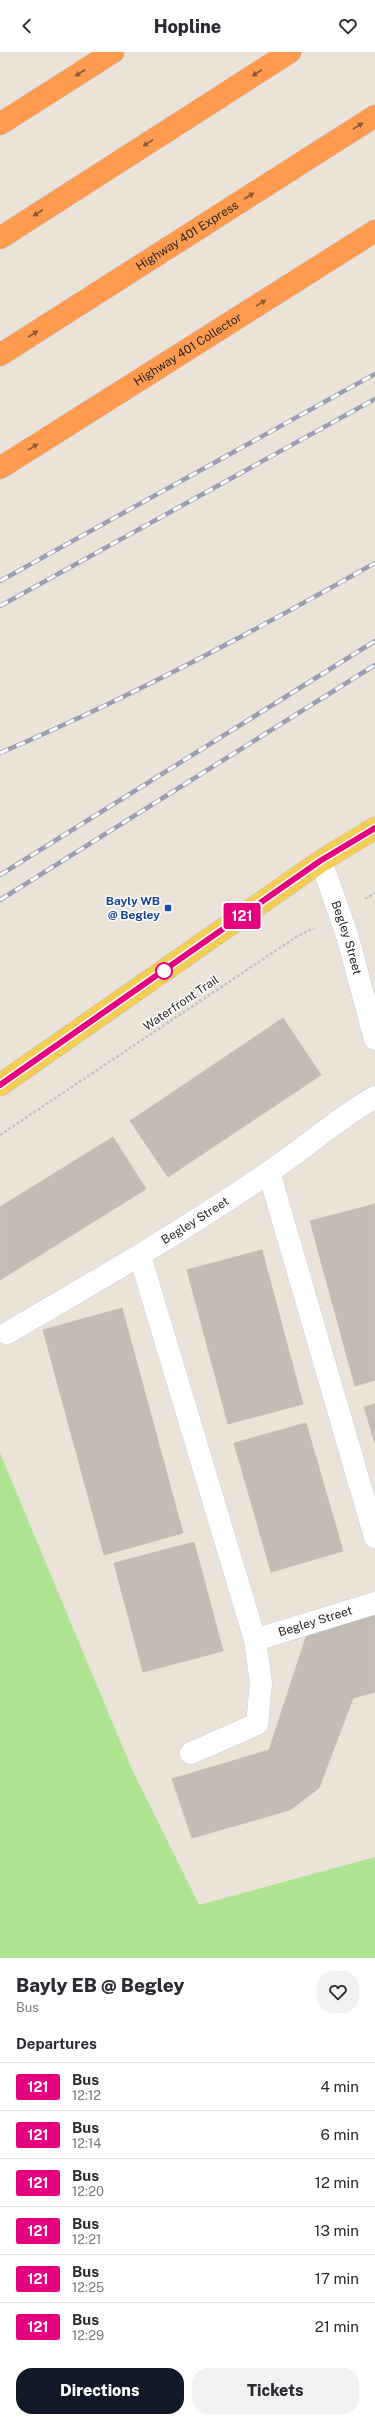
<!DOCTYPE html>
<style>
body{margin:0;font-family:"Public Sans",sans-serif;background:#f2f2f3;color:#2b2b33;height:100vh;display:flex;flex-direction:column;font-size:15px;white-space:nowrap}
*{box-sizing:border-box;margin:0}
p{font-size:13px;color:#7c7c81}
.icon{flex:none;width:22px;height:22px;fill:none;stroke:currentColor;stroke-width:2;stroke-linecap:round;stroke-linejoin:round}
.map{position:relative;height:1906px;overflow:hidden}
.drawer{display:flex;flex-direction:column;background:#fff;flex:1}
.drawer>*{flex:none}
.badge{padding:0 8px;border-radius:3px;font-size:14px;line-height:26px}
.map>.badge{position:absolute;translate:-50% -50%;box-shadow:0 0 0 2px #fff}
h2{padding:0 16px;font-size:15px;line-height:36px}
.round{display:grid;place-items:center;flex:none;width:42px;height:42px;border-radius:16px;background:#f2f2f3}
.headline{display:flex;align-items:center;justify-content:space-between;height:68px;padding:0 16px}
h1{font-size:19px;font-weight:800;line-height:30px}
.cta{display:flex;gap:8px;margin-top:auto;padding:8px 16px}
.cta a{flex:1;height:46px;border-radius:16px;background:#111827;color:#fff;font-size:16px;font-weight:800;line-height:46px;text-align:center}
.cta a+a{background:#f2f2f3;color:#2b2b33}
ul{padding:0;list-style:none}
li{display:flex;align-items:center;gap:12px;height:48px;padding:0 16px;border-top:1px solid #e1e1e2}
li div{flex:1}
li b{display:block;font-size:15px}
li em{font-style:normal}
li .badge{min-width:44px;font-weight:700;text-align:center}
header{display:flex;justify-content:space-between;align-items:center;height:52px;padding:0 16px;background:#fff;font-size:18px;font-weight:800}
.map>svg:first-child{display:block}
</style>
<header><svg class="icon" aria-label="back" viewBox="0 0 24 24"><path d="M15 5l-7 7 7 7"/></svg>Hopline<svg class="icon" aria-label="heart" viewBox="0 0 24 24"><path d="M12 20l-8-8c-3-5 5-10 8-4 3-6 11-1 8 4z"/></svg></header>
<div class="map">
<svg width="375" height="1906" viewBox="0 0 375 1906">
<rect width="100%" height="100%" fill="#ebe2d8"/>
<!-- green -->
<path fill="#aee492" d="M0,1401L131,1715L199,1853L375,1805V1906H0Z"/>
<!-- building -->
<path fill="#c2bcb5" stroke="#c6bfb2" d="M283,966L321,1023L168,1125L130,1069Z
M113,1085L146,1137L0,1228V1155Z
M375,1152V1328L355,1334L310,1169Z
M262,1198L303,1352L228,1372L187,1218Z
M122,1256L183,1481L104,1503L43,1278Z
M375,1352V1391L364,1355Z
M306,1371L343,1499L271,1520L234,1391Z
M194,1490L223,1599L143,1620L114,1511Z
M375,1562V1640L353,1646L319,1736L290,1758L192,1786L172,1727L269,1698L307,1582Z"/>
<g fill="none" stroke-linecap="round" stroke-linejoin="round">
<defs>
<g id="minor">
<path id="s1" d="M321,809L347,883L375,987"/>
<path d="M269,1120L375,1485"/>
<path d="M140,1204L255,1588L261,1631L257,1672L191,1701"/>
<path id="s2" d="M7,1281C95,1230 185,1178 269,1120C305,1096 338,1066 375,1045"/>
<path id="s3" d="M255,1588L375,1551"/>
</g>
<path id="major" d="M0,1033L321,809L375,776"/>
<g id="highway">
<path d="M0,72L113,0"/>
<path d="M0,186L290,0"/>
<path id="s4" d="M0,303L375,64"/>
<path id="s5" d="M0,416L375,179"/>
</g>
</defs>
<!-- minor casing -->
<use href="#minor" stroke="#cdd1e1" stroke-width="23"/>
<!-- major casing -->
<use href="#major" stroke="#c3c3c3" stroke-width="23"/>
<!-- highway casing -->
<use href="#highway" stroke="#c3c3c3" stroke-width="23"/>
<!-- path -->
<path stroke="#c3c3c3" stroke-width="2.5" stroke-dasharray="3 2" stroke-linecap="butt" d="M365,847L375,841
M0,1083L296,885L314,876"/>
<!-- minor -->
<use href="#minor" stroke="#fff" stroke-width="22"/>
<!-- major -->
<use href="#major" stroke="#f4ce54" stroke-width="22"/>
<!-- highway -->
<use href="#highway" stroke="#ff9a4e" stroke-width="22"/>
<defs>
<path id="rail" d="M0,529L375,322
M0,554L375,347
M0,701C129,646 253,580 375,511
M0,823L375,589
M0,848L375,613"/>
</defs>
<!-- rail casing -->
<use href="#rail" stroke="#9b9eb3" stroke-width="4.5"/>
<!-- rail -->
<use href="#rail" stroke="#fff" stroke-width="3" stroke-dasharray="9" stroke-linecap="butt"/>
</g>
<!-- one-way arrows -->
<defs><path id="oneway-solid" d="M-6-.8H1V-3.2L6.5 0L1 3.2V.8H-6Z"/></defs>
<g fill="#885b39">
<use href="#oneway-solid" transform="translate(80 21) rotate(147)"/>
<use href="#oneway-solid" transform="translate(257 21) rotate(147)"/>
<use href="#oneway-solid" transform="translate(358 74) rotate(-33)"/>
<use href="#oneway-solid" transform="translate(148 91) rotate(147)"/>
<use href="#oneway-solid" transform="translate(249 144) rotate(-33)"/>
<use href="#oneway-solid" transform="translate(38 161) rotate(147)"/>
<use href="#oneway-solid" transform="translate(261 251) rotate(-32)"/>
<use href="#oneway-solid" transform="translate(33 282) rotate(-33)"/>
<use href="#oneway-solid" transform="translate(33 395) rotate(-32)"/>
</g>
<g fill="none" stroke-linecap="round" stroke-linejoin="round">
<defs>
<path id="line" d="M0,1033L320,809L375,776"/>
</defs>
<!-- line casing -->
<use href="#line" stroke="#fff" stroke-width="9"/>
<!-- line -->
<use href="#line" stroke="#e6007e" stroke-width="6"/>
</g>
<!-- markers -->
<rect fill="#1a4fb4" stroke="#fff" stroke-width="1.5" x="164" y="852" width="8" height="8" rx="2"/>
<circle fill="#fff" stroke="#e6007e" stroke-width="2" cx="164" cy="919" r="8"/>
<g text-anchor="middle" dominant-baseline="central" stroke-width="3" stroke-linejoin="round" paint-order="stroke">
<!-- street labels -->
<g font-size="12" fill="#272727" stroke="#fff">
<text stroke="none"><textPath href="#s4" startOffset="222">Highway 401 Express</textPath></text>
<text stroke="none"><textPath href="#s5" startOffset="222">Highway 401 Collector</textPath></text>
<text stroke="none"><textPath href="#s1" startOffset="81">Begley Street</textPath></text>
<text transform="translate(181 951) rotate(-34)">Waterfront Trail</text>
<text stroke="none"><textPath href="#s2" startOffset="219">Begley Street</textPath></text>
<text stroke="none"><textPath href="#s3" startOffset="63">Begley Street</textPath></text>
</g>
<!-- transit labels -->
<g font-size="12" font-weight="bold" fill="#164399" stroke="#fff" text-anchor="end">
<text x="160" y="849">Bayly WB<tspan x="160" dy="14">@ Begley</tspan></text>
</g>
</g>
</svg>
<b class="badge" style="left:242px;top:864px;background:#e6007e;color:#fff">121</b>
</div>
<section class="drawer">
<div class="headline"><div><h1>Bayly EB @ Begley</h1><p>Bus</p></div><a class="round"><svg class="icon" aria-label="heart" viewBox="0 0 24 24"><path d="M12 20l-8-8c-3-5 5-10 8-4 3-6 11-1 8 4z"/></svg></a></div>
<h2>Departures</h2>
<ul>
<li><span class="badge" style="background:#e6007e;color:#fff">121</span><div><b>Bus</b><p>12:12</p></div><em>4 min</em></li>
<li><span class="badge" style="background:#e6007e;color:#fff">121</span><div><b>Bus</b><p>12:14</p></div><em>6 min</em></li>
<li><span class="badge" style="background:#e6007e;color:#fff">121</span><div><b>Bus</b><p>12:20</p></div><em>12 min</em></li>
<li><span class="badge" style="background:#e6007e;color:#fff">121</span><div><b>Bus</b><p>12:21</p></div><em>13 min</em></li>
<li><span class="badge" style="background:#e6007e;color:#fff">121</span><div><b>Bus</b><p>12:25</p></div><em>17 min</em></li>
<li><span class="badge" style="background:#e6007e;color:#fff">121</span><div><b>Bus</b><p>12:29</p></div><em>21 min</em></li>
</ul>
<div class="cta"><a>Directions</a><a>Tickets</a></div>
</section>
